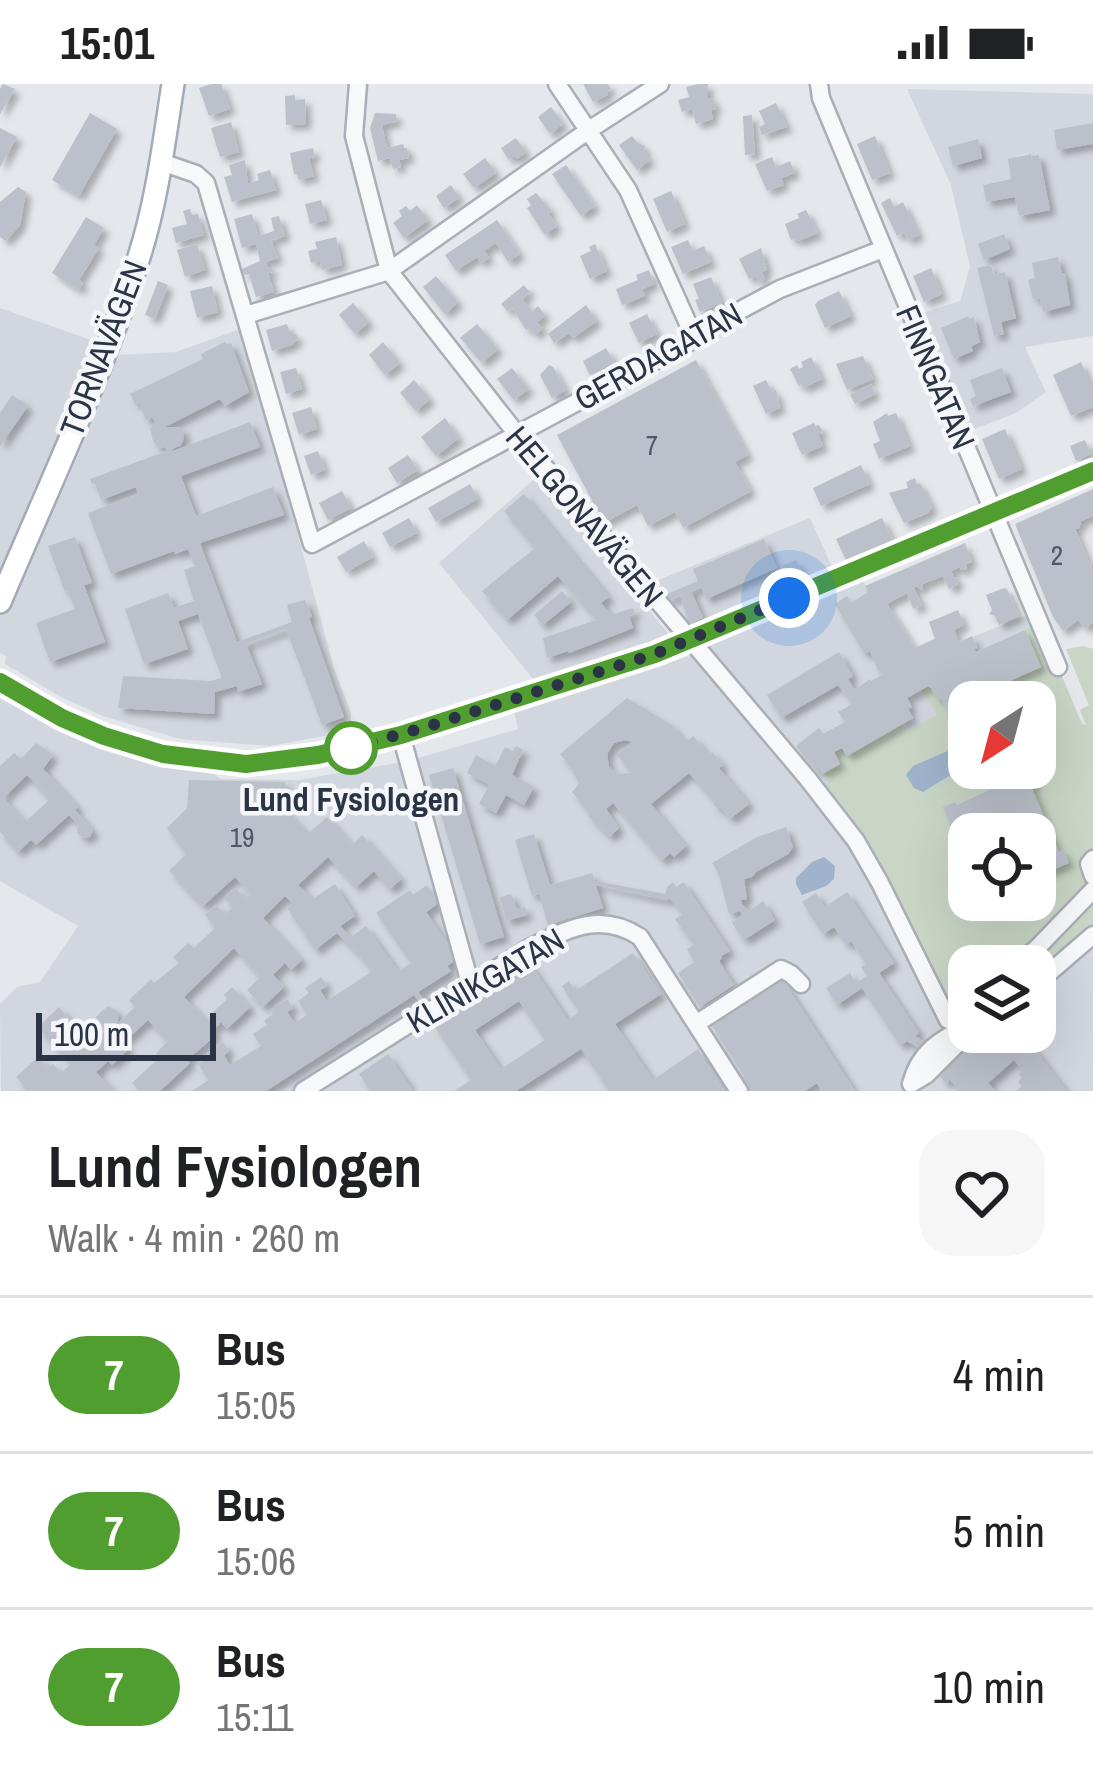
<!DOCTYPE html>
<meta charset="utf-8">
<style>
body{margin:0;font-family:"Archivo Narrow",sans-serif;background:#f6f6f6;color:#202124;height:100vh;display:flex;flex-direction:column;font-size:45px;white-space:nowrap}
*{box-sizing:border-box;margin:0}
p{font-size:39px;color:#757577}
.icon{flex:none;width:66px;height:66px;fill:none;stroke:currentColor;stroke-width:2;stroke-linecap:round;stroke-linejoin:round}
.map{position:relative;height:1007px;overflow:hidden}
.side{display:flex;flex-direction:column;background:#fff;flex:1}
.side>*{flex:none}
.badge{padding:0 24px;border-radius:39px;font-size:42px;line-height:78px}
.needle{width:78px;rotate:216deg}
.tools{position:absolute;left:948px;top:597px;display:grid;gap:24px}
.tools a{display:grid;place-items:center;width:108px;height:108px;border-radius:24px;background:#fff;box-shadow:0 12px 48px #0002;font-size:60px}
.scale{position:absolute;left:36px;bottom:30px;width:180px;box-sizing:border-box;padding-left:12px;border:6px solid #2b3445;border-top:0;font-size:33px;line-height:42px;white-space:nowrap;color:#2b3445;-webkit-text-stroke:9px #f4f6f9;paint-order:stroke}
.you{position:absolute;width:60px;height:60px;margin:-30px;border:9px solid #fff;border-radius:50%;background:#1a73e8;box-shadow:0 0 0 18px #1a73e833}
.map>.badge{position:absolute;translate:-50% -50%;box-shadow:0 0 0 6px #fff}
.round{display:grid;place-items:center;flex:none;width:126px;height:126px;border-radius:36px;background:#f6f6f6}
.head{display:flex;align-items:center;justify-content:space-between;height:204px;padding:0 48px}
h1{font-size:57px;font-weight:700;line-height:90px}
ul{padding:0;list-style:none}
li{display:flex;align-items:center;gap:36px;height:156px;padding:0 48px;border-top:3px solid #e0e0e0}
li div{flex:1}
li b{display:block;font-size:45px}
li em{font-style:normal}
li .badge{min-width:132px;font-weight:700;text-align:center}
.status{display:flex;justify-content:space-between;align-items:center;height:84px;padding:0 60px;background:#fff;direction:ltr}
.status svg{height:33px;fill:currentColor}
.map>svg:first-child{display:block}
</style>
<div class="status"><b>15:01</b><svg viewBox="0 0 49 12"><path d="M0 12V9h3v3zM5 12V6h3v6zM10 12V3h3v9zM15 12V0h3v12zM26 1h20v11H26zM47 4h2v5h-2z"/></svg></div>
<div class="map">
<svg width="1093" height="1007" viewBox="0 0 1093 1007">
<defs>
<filter id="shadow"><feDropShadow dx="5.5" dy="5.5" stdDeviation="3" flood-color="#0004"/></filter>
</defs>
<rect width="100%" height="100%" fill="#e4e7ec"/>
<!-- built -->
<path fill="#d2d6de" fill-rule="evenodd" d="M907,5L1093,10V252L1025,263L1046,308L1016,329L969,347L920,230L960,217L970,183L951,101ZM1030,70L1031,72L1039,71L1050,126L1020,132L1015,113L986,118L983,101L1011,95L1017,72ZM991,181L1016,234L1001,238L1004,250L994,252L977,185ZM968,232L970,235L974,234L980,258L954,274L941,244Z
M0,224L91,256L90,261L115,271L176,268L240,245L243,249L334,584L351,629V647L270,662L180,655L103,632L61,613L5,580L6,572L0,569Z
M539,391L671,553L534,596L439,479Z
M810,434L833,485L688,546L651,499Z
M855,485L907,567L954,546L960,558L1035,528L1058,583L933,632L970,948H1035V901L1093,851V1007H1L0,920L17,903L40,898L78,842L0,797V615L81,656L140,677L214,690L220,695L299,696L408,677L518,645L514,628L699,569L689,557Z"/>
<!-- green -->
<path fill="#c9d6c5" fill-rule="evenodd" d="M1033,543L1058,583L1082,640L1086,641L1080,626L1089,621L1066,565L1083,562L1093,565V851L1035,901V882H969V948L948,935L880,799L816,705L833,695L822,690L840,680L834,668L842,664L848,672L901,640L907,648L937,630L921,606L928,602L931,604L937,615L941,614L947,625L1040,583L1025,546ZM969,618H1035V684H969ZM969,750H1035V816H969Z"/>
<!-- water -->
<path fill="#9fb4cc" d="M950,666C958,673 960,677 957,687L923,708L914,704L906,691L913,682Z
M824,773L835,782L834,795L826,802L802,811L796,800V794L812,778Z"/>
<!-- building -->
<path fill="#bbc0ca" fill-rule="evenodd" filter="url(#shadow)" d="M3,0L15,5L0,30V5Z
M211,0H221L230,25L209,32L199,4Z
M583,0H608L611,5L606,8L608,11L593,18Z
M699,0H708V15L713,14L716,25L711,26L713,35L696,40L692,25L682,28L678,16L689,13L686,3Z
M295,11V16L305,15L306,40L286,41L285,12Z
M776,19L787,43L762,51L759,43L765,40L759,27Z
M551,23L563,40L550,50L538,33Z
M90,29L117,45L79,112L52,96Z
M375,29L396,30L397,37L382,41L387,64L403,60L404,64H407L409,74L399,76L401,83L393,85L390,74L378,77L370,44Z
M752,31L755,70L745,71L743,32Z
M231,38L239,68L220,73L211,44Z
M1093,39V60L1057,66L1054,46Z
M0,44L17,53L0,83Z
M632,52L638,59L645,62L644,68L650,76L637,86L619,61Z
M875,52L890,89L872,96L857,60Z
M516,54L526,68L517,75L514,72L509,76L501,64Z
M978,55L982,74L953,82L948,63Z
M313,64L315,73L309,74L314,92L299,96L297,90H294L290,69Z
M1031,70V72L1039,71L1050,126L1019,132L1015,113L986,118L983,101L1011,95L1008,75Z
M772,73L776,83L790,77L795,89L781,94L784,101L767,107L755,80Z
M485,74L496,89L474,104L463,90Z
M245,76L248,100L259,96L257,90L270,86L276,106L232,118L224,93L232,91L229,81Z
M566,81L595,122L581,132L552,90Z
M451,101L459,114L444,124L436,112Z
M18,103L26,108L20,141L6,157L0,153V118Z
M671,107L685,140L667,148L653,115Z
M536,109L552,127L548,129L557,142L545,151L527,124L531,121L527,115Z
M890,114L894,123L903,118L919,151L908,156L904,149L897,152L881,119Z
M321,116L327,136L310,140L305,120Z
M417,121L428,136L404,154L393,139L402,132L399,127L406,122L410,127Z
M190,125L192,131L198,130L204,151L176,159L172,144L187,140L183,127Z
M806,126L818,149L798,157L796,154L791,156L785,140L799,134L797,130Z
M252,130L258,152L274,147L271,134L279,132L285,152L271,156L278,174L265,178L267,184L272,183L273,188L268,189L274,208L256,213L249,190L244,191L242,185L260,177L256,160L242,164L234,135Z
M86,133L104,144L94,161L99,164L79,196L83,199L79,206L52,189Z
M497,136L520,170L508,178L496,159L484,167L489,174L481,179L477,173L456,187L445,171Z
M1004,150L1010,165L984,176L978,160Z
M336,153L342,181L322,186L320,177L311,179L308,167L317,165L315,158Z
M688,156L693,167L704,162L711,178L683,190L671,163Z
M197,160L205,186L185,193L177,166Z
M595,160L607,187L590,195L580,172L591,167L589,163Z
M761,164L767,186L762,188L765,195L759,199L756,192L749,195L739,175Z
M1058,173L1062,189H1065L1070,221L1043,228L1040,214L1033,215L1028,196L1035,194L1032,179Z
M991,181L994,191L1005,188L1016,234L1001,238L1004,250L994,252L977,184Z
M931,184L942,210L924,218L913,192Z
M649,186L654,200L642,205L645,212L622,221L616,205L638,196L636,191Z
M436,192L458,218L445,230L423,203Z
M711,193L722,219L700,228L695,216L699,215L693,200Z
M158,197L168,201L155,235L145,231Z
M524,201L530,208L522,215L532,227L538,222L545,231L537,238L543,244L535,251L529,244L526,246L512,224L507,227L501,220Z
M212,202L218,228L197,234L190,207Z
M839,207L851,232L825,244L815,221L818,217Z
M353,219L369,238L355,250L339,231Z
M586,221L597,237L573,254L569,249L554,259L548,250Z
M647,230L657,250L639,259L629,239Z
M968,232L970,235L974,233L980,258L971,262L973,267L954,275L941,244Z
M287,240L290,249L296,250L298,254L292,261L272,267L266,246Z
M477,240L498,265L482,279L460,254Z
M225,258L227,260L231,259L249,308L225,322L220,315L165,343H180L184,348L183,357L180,362L172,365L173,367L250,338L260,363L181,392L196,432L273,403L284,431L200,459L237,558L292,538L287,521L305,516L312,532L309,534L344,633L322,641L286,545L246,560L262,600L238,608L237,602L215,608L214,630L118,624L123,592L211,597L222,594L198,530L178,537L188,565L144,580L125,525L168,509L174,524L194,517L184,486L195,482L188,465L175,470L174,467L111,490L88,429L138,410L136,403L101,416L95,399L92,400L90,395L167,367L165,363L159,364L153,357L150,344L156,339L152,333L146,337L140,319L135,320L130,310L203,275L201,270Z
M383,258L400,279L385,291L369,271Z
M606,264L614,278L590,291L583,277Z
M863,272L873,295L847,306L836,280Z
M811,273L822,295L804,304L802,300L799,302L790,285L797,281L799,285L803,283L801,278Z
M696,276L748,371L735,378L751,407L683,444L675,428L648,442L637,421L604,439L557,351Z
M1081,278L1093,306V323L1071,332L1053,291Z
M549,281L553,283L566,306L552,314L540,291Z
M296,284L302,305L286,310L280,288Z
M512,284L529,305L514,316L497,295Z
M1002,284L1011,308L973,322L970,315L976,312L970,296Z
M414,296L430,315L416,327L400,309Z
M766,296L772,308L776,306L780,324L766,330L753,302Z
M871,300L875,310L855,320L850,311Z
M12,311L28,322L0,362V329Z
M311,323L317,345L299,351L292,329Z
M887,329L888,332L896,329L910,362L879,375L873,360L880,357L873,338Z
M445,334L459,354L436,372L421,353Z
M814,339L815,342L819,341L823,348L818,350L823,362L802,371L792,349Z
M1005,345L1022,385L999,395L982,355Z
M1085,356L1091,370L1076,377L1070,362Z
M318,367L325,386L311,391L304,372Z
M408,371L418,386L397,399L388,384Z
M861,381L870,400L821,422L813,404Z
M915,394L917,400L920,399L932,423L928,429L904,439L889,409L908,404L906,398Z
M470,400L478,415L436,438L428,424Z
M1093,405V432L1081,437L1079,444L1075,445L1093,488V538L1086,545L1078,536L1063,547L1053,533L1015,440Z
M342,407L351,424L328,436L319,419Z
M524,410L609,513L601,519L611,531L633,524L635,530L629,532L633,544L569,569L568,567L547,574L543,554L596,536L558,492L507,536L482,507L535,464L504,427Z
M409,434L417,449L390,463L382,449Z
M882,434L893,457L847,478L836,455Z
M75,453L92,499L84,501L105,558L50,578L36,539L75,525L68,506L65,508L48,462Z
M764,455L777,484L706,515L701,503L691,507L703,534L689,540L680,511L667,517L665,511L698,497L693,485Z
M364,457L373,473L346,488L337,473Z
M965,459L972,478L966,480L967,486H961L960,483L951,487L954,493L958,494L957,501L949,505L943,492L923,500L922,506L916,502L914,504L922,522L913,525L907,509L887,520L915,564L935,555L929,538L958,526L964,541L954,546L959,558L972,552L977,564L974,565L976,568L1025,546L1041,583L947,625L941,614L937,615L931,604L928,602L907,614L912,623L908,625L913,634L847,672L842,664L834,668L840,680L822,690L820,686L817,687L796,662L819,644L823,650L845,638L838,628L852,620L838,601L781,634L767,611L839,568L853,592L848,595L855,606L870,595L871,597L883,590L881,586L878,587L870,567L864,570L835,520L847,512L851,519L868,508L865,502Z
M796,476L805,494L790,501L781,482Z
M1004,504L1007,505L1019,532L999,541L995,532L989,530L992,526L986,511Z
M562,507L571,518L543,541L534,531Z
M627,614L671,641L686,658L693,652L709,671L712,668L723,681L719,684L749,720L730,735L720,723L718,725L713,720L715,718L689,689L651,720L686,762L674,773L670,769L662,777L613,719L606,725L619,744L610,753L588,732L590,729L572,708L579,700L572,685L560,670ZM626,656L632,658L617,671L632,689L619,690L609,683L607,670L614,659Z
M36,659L53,671L43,685L78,723L75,726L93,746L90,753L82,754L77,748L78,741L69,731L36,761L31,756L18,768L0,748V682L14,669L21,675ZM27,691L50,715L25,738L3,714Z
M516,662L523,666L512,691L534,703L524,721L506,711L496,729L479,720L489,701L467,689L476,671L495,682L505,663L513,667Z
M453,684L504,853L480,860L429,691Z
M1030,687L1036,700L1031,702L1059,768L1063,766L1069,779L1035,793V750H969V785L943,723L955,718L957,721Z
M189,696L285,698L284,725L308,750L327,733L352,761L362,751L401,795L390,805L374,787L356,803L328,773L298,801L313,815L335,800L355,832L340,842L351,853L366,842L398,887L411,879L376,829L410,806L413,811L427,801L439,819L426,828L458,874L447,882L451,887L418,908L441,937L529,878L568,936L579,928L562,902L569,897L575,907L633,869L661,910L615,940L653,996L698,965L725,1007H609L581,965L516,1007H454L471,996L434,942L437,940L414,911L266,1007H192L209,996L198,980L209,973L207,969L223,958L229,967L224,971L230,981L261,962L253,950L267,941L264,937L273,930L270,926L287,915L293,924L287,928L295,939L307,931L298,917L309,909L305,904L321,893L327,902L320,906L327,917L371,888L360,872L337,849L315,866L287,824L292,819L285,812L263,834L302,876L291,886L285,879L273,891L284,903L263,923L247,906L260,893L234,864L184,913L208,938L215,931L213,928L227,915L224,911L232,903L250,923L227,945L221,938L214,944L212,946L216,951L187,976L190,979L160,1007H139L132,999L160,973L156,969L168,957L148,936L123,959L129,965L112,981L108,977L96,988L113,1007H29L16,993L38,973L48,984L53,980L61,989L71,980L38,943L59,923L91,959L106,946L96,933L102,927L108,922L117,927L119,933L116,941L135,923L129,916L151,895L154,899L179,879L173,873L188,859L194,864L215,844L205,831L216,821L225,830L233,823L224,814L235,804L246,815L251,810L235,793L203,822L169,787L186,770L167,744L187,724ZM519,917L545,956L501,985L475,946Z
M786,743L793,763L788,770L756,788L752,793L744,795L747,815L741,816L742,820L749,827L763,817L775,836L744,856L732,839L742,831L740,827L729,830L718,788L712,779L757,753Z
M534,750L550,801L592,789L595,797L665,810L667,803L673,798L676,803L684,798L730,867L721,872L722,874L719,877L734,901L700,923L678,889L694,878L687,865L694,861L675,835L682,831L670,814L666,816L599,801L596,802L603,824L548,841L539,810L532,812L515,756Z
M847,808L894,879L879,889L919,949L915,952L951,975L985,948H1021L1067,1007H1016L1022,1002L1018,998L1022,994L1019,990L1023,987L1014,976L988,999L995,1007H959L950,995L945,999L940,992L946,987L941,982L944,980L907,957L900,961L862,904L837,921L826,904L850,889L856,899L867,892L861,883L866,880L851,857L846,861L834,843L823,850L802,818L816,809L825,823Z
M511,810L517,825L525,823L527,831L506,837L500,813Z
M783,896L855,1007H821L817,999L805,1007H747L741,994L744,992L712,942Z
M388,970L413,1007H371L359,990Z"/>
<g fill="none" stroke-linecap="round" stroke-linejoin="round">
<defs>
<path id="minor" d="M358,0L354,52L389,187L516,349L808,695L856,757L880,799L948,936L969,919
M557,0L628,106L695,255
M819,0L821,14L1058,583
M161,78L196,90L206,99L312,460L695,255L733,230L780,205L883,165
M246,231L389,187L589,46L660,0
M0,598L61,634L104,652L163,670L246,680L305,673L401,651L654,570L1093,387
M401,651L470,899
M1093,775L1089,780L1093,792
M1015,882L1036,865L1093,806
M1035,901L1093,851
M696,940L781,885L791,890L801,900
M911,1000C919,968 940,955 969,942
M911,1000L926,991L964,953
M303,1007L531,863C569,845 600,827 640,853L739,1007"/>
<path id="major" d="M0,518C48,404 102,291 139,173C157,117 164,58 173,0"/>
</defs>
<!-- minor casing -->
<use href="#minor" stroke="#a9aeb7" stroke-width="21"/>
<!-- major casing -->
<use href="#major" stroke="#a3abb8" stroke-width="26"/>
<!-- minor -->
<use href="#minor" stroke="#f7f8fa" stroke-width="16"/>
<!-- major -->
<use href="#major" stroke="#fff" stroke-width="21"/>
</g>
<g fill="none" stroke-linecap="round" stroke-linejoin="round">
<defs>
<path id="line" d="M0,598L62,634L104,652L163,670L246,680L318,671L401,651L655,570L1093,387"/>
</defs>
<!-- line casing -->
<use href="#line" stroke="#fff" stroke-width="27"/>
<!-- line -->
<use href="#line" stroke="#509e2f" stroke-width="18"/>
<!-- walk -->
<path stroke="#2b3445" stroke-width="12" stroke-dasharray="0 21.6" d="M351,664L426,643L655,570L789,514"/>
</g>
<!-- markers -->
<circle fill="#fff" stroke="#509e2f" stroke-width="6" cx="351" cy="664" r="24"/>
<g text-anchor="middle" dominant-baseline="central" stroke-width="9" stroke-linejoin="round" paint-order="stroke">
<!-- number labels -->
<g font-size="27" fill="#4f5766">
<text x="652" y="361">7</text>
<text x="1057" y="471">2</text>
<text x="242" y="753">19</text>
</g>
<!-- street labels -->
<g font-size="33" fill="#2b3445" stroke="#f4f6f9">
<text transform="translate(103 264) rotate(-69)">TORNAVÄGEN</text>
<text transform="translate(658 272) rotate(-29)">GERDAGATAN</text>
<text transform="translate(936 293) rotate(67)">FINNGATAN</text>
<text transform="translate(585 432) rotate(50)">HELGONAVÄGEN</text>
<text transform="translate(485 896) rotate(-30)">KLINIKGATAN</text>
</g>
<!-- stop labels -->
<g font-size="33" font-weight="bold" fill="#2b3445" stroke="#f4f6f9">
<text x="351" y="715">Lund Fysiologen</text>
</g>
</g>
</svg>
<div class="tools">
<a><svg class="needle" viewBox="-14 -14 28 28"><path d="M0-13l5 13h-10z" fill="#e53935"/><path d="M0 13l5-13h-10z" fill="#757577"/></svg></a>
<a><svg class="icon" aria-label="locate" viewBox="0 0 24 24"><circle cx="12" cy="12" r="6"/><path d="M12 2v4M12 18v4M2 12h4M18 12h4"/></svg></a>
<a><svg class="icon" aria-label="layers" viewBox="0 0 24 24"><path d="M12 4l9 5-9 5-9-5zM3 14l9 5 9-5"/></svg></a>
</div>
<div class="scale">100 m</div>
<div class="you" style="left:789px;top:514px"></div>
</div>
<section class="side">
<div class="head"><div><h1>Lund Fysiologen</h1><p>Walk · 4 min · 260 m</p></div><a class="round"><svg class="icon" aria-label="heart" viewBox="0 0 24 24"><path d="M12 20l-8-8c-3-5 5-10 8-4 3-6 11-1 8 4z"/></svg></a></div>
<ul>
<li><span class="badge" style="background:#509e2f;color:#fff">7</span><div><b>Bus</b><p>15:05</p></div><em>4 min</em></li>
<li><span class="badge" style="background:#509e2f;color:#fff">7</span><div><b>Bus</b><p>15:06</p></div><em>5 min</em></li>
<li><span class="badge" style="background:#509e2f;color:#fff">7</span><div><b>Bus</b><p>15:11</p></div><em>10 min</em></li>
</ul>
</section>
